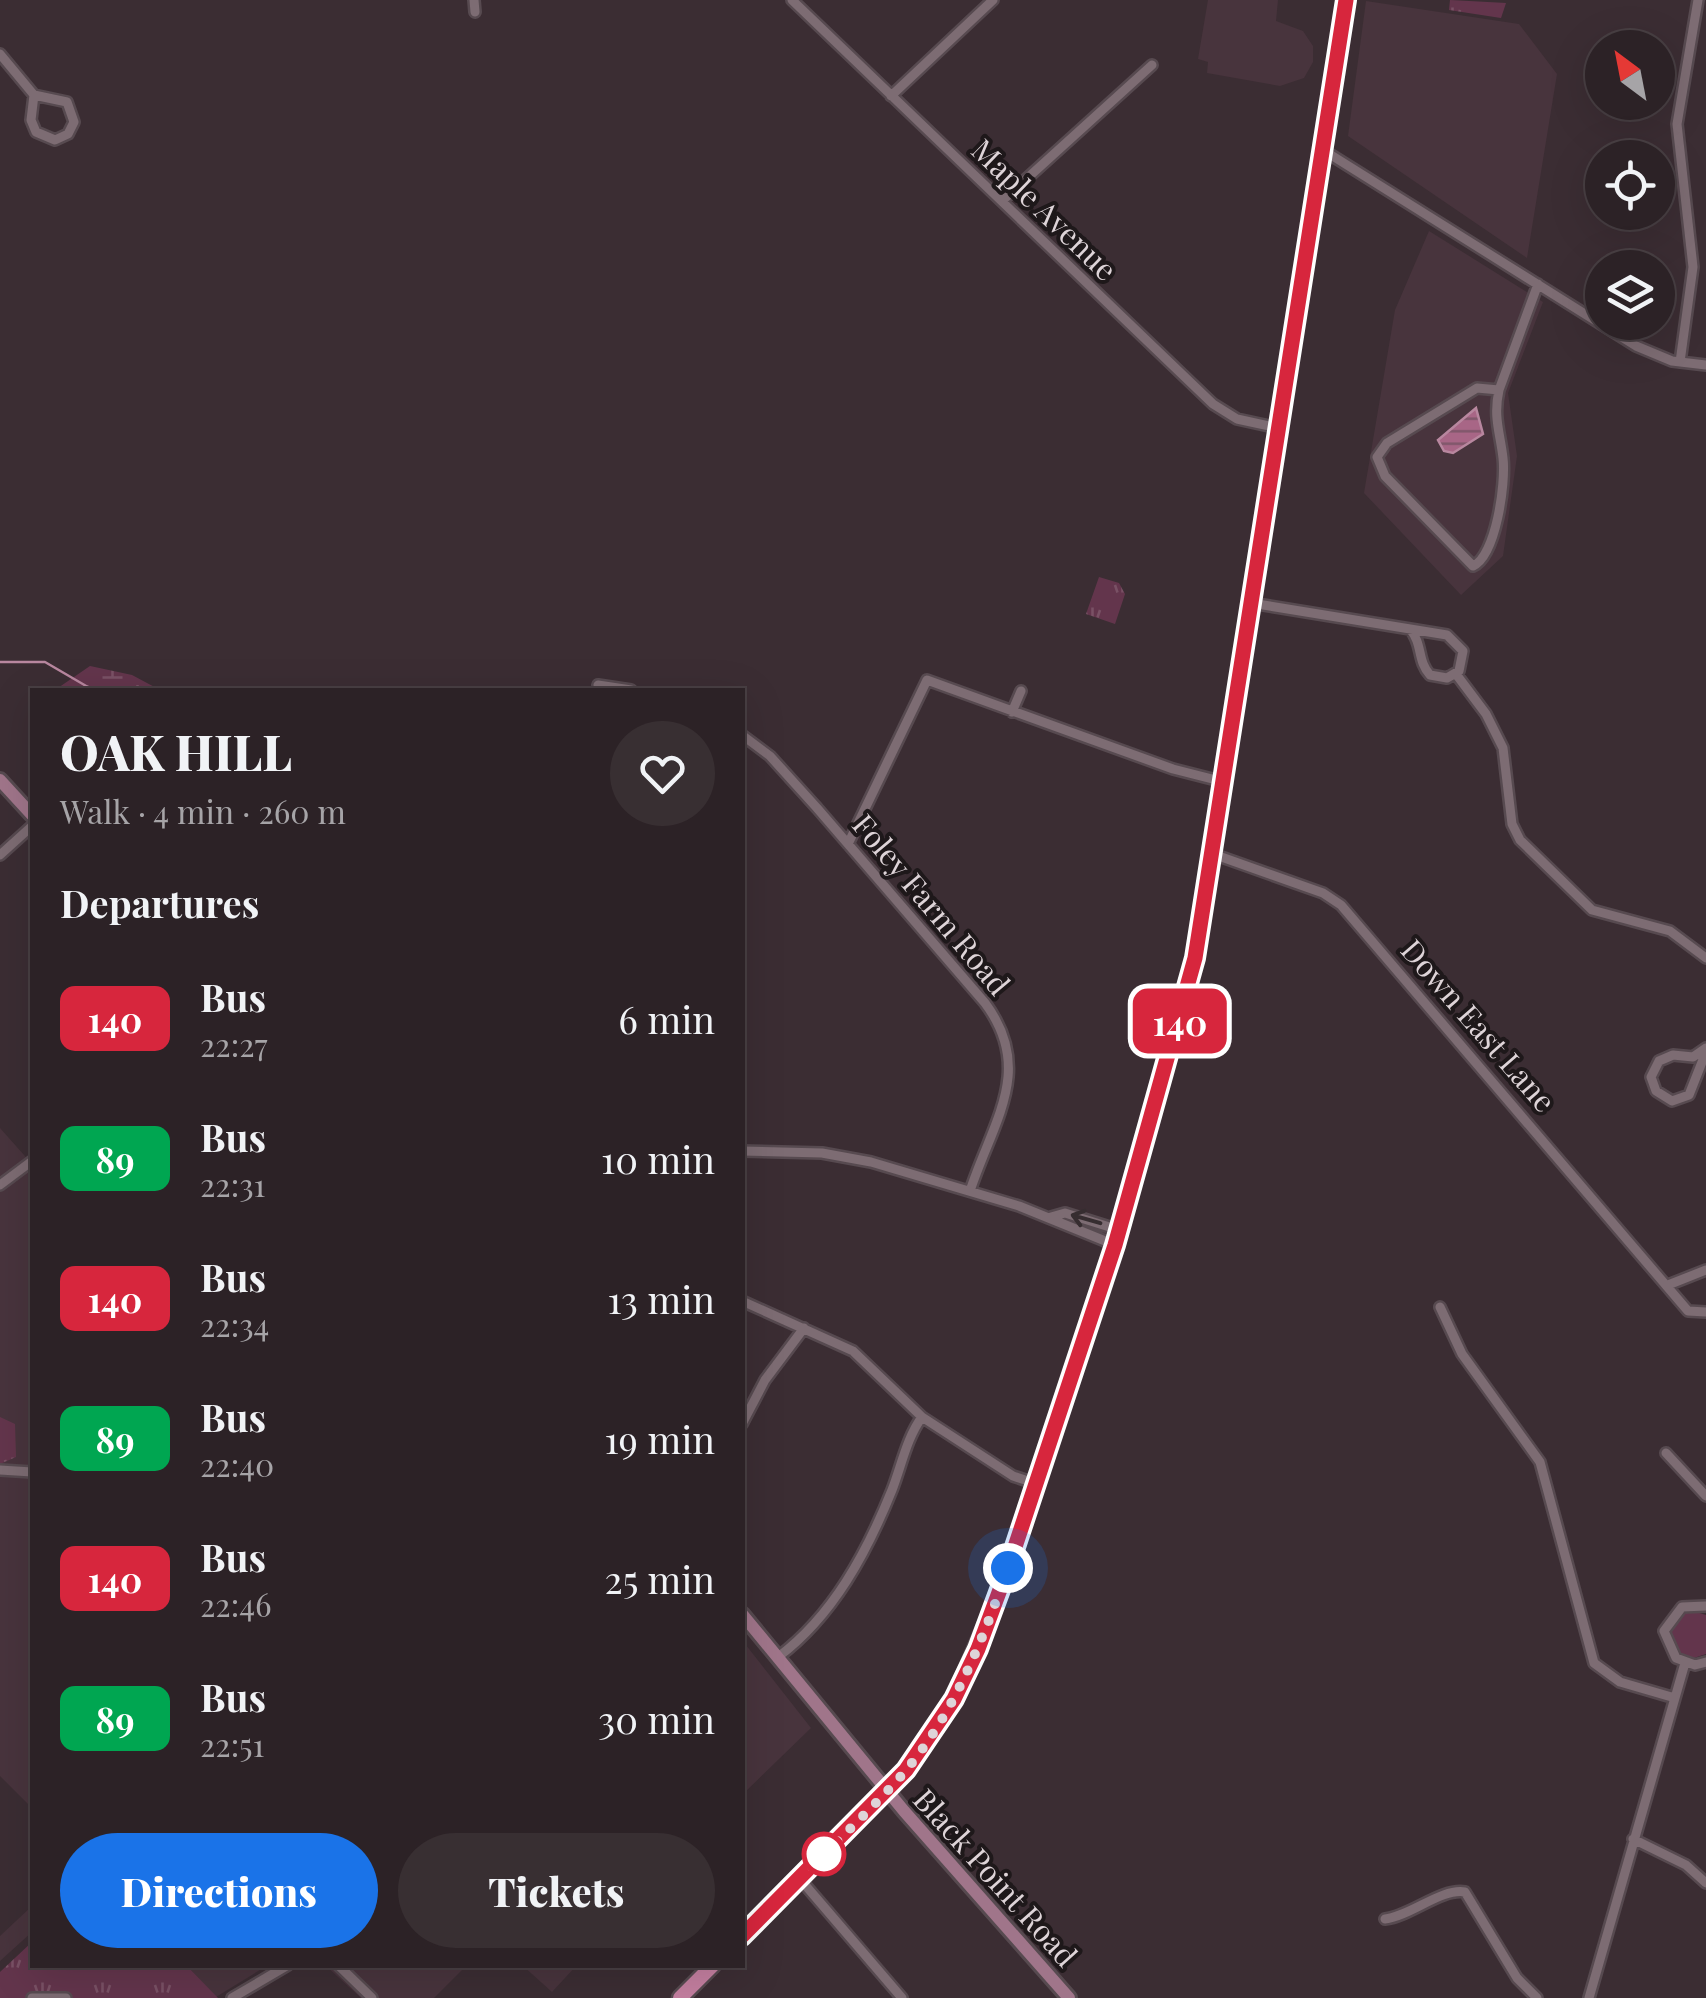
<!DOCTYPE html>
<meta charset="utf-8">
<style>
body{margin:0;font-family:"Playfair Display",serif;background:#382f32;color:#f1f3f6;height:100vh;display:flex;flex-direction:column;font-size:38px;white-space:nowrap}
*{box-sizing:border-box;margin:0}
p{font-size:32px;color:#a6a4a7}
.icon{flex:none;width:55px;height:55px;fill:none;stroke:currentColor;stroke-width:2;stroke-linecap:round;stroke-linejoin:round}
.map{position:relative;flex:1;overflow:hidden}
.panel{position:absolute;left:30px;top:688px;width:715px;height:1280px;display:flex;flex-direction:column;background:#2c2226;border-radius:0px;box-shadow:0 10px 40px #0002,0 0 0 2px #483f43}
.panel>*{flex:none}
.badge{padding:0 20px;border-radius:15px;font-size:35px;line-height:65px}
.needle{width:65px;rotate:328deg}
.tools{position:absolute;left:1585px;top:30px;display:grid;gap:20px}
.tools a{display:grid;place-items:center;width:90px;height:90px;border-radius:50%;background:#2c2226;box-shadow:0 10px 40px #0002,0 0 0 2px #483f43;font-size:50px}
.you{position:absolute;width:50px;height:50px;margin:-25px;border:8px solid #fff;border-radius:50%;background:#1a73e8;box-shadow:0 0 0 15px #1a73e833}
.map>.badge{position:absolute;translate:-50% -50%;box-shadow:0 0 0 5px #fff}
h2{padding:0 30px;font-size:38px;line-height:90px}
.round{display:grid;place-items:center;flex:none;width:105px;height:105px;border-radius:52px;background:#382f32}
.overview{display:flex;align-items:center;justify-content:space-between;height:170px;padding:0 30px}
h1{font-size:48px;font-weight:800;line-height:75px}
.cta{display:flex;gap:20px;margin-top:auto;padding:20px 30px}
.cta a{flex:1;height:115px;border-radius:60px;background:#1a73e8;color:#fff;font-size:40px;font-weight:800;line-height:115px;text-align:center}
.cta a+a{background:#382f32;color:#f1f3f6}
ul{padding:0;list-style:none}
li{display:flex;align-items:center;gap:30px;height:140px;padding:0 30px}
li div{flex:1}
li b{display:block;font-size:38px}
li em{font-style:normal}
li .badge{min-width:110px;font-weight:700;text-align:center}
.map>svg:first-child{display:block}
</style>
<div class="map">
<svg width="1706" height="1998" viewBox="0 0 1706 1998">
<defs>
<pattern id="wetland-marsh" width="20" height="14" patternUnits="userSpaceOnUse" patternTransform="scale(2.5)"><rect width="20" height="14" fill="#63354c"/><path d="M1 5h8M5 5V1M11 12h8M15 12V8" fill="none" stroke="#795165"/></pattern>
<pattern id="park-tufts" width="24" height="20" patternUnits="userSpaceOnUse" patternTransform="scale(2.5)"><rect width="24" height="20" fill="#63354c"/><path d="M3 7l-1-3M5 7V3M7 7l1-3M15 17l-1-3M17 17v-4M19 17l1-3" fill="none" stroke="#795165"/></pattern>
<pattern id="water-rules" width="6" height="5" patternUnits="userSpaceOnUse" patternTransform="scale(2.5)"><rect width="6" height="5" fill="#a86686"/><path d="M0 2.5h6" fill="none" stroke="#80576a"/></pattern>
</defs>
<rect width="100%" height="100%" fill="#3b2d33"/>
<!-- built -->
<path fill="#48343d" d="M1208,0H1278L1276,21L1303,31L1313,46V62L1304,78L1280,86L1207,73L1208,62L1198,59Z
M1366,1L1519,24L1557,74L1527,258L1348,136Z
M1429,231L1543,302L1508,393L1517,456L1503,556L1461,595L1364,493L1395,310Z
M0,1128L32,1164V1808L0,1776Z
M742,1640L811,1728L743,1794H742Z
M32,1906V1932L0,1961V1936Z
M186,1965H268L216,1997Z
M325,1965H467L434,1998H361Z
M522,1965H577L552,1992Z"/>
<!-- grass -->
<path fill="#63354c" d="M1693,1611L1706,1615V1654L1691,1659L1675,1652L1669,1630L1682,1613Z"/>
<!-- wetland -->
<path fill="url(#wetland-marsh)" d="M90,666L132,675L160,690H55Z"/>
<!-- park -->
<path fill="url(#park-tufts)" d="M1450,0L1506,3L1501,18L1449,10Z
M1099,577L1119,583L1125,594L1115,624L1086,614Z
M0,1417L15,1424L16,1457L0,1464Z
M32,1942V1965H186L218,1998H0V1972Z"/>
<!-- water -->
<path fill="url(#water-rules)" stroke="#b8879f" stroke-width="2.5" d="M1476,408L1483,434L1453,453L1444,451L1438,440Z"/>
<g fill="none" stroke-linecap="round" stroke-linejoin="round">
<!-- stream -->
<path stroke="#b8879f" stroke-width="2.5" d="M0,662H45L93,690"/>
<defs>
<path id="minor" d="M474,0L475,12
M792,0L1213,404L1237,419L1278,428
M0,54L34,95L31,120L36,132L55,140L68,134L74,122L67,102L34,95
M891,96L993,0
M1323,150L1636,346L1672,361L1706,365
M1002,201L1152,65
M1680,362L1693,267L1677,124L1698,0
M1477,388L1499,390C1493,417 1500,432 1503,458C1506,483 1496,556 1473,566L1385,476L1377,457L1387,443Z
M1499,390L1538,284
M1251,603L1447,635L1463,651L1459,671L1447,678L1430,675C1417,661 1423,644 1410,629
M1456,674L1486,714L1503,748L1512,824L1520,840L1592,910L1670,931L1706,958
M598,685L631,690
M1012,712L1021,691
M742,735L770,756L817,808L985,1003C1035,1070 993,1121 970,1191
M848,844L927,680L1173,769L1224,782
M1213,854L1323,893L1341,905L1688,1311L1706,1312
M0,855L32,826
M1706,1048L1693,1057L1673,1055L1659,1061L1651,1077L1656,1091L1672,1101L1689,1095L1706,1052
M742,1151L822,1153L871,1162L1019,1206L1115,1245
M0,1185L32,1161
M1051,1217L1065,1213L1119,1230
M1668,1285L1706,1270
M742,1301L853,1351L922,1417L1013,1476L1037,1484
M1440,1307L1462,1354L1540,1462L1594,1663L1620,1682L1675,1698
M742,1424L765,1380L804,1328
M1666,1453L1706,1496
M0,1470L32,1472
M1706,1606L1682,1607L1664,1631L1676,1658L1695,1665L1706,1662
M778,1657C833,1616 867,1552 892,1490C901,1467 907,1437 922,1417
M1633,1839L1686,1865L1706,1883
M800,1879L902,1998
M1385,1919C1411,1916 1441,1888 1465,1892L1517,1978L1537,1998
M338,1965L372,1998
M32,1998H66
M232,1998L288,1965
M1589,1998L1685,1663"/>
<path id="secondary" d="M0,780L32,815
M742,1614L904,1811L1069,1998"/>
<path id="primary" d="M742,1936L906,1770L954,1699L999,1593L1115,1245L1195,958L1346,0
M680,1998L713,1965"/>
</defs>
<!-- minor casing -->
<use href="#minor" stroke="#574a50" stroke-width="14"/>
<!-- secondary casing -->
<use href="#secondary" stroke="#574a50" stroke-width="18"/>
<!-- primary casing -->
<use href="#primary" stroke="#574a50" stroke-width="19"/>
<!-- minor -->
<use href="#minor" stroke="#7d6c73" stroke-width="9"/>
<!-- secondary -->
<use href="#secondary" stroke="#a0758a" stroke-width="12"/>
<!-- primary -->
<use href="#primary" stroke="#c47fa0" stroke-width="14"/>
</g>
<!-- one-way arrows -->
<defs><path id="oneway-shaft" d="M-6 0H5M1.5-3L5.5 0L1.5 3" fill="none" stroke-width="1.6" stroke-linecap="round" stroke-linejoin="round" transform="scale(2.5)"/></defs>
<use stroke="#362d30" href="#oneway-shaft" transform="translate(1086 1219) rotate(-164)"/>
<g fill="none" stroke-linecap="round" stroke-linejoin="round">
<defs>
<path id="line" d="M742,1936L906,1770L954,1699L978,1649L1008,1568L1115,1245L1195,958L1346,0"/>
</defs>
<!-- line casing -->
<use href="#line" stroke="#fff" stroke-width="22"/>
<!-- line -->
<use href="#line" stroke="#d7263d" stroke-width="15"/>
<!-- walk -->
<path stroke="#ded4d8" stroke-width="10" stroke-dasharray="0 18" d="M824,1854L812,1867C847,1830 888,1795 918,1755C960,1699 985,1633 1008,1568"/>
</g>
<!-- markers -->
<circle fill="#fff" stroke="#d7263d" stroke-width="5" cx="824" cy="1854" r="20"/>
<g text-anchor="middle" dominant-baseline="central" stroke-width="8" stroke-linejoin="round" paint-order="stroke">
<!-- street labels -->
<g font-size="30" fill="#ded4d8" stroke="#1e181a">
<text transform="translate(1045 209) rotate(44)">Maple Avenue</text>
<text transform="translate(932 904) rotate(50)">Foley Farm Road</text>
<text transform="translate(1479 1025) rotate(49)">Down East Lane</text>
<text transform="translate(996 1877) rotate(48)">Black Point Road</text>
</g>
</g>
</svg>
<div class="tools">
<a><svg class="needle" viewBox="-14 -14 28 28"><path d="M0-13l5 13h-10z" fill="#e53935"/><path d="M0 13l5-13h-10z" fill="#a6a4a7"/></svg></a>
<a><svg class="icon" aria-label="locate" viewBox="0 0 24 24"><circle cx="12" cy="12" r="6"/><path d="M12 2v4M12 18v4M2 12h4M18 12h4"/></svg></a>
<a><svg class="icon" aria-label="layers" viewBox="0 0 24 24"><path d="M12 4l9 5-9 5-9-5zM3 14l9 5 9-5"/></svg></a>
</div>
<div class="you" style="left:1008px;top:1568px"></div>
<b class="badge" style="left:1180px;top:1021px;background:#d7263d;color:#fff">140</b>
<section class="panel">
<div class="overview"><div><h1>OAK HILL</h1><p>Walk · 4 min · 260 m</p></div><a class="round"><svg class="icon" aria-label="heart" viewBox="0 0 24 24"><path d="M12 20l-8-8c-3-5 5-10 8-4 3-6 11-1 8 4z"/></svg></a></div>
<h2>Departures</h2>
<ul>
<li><span class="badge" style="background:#d7263d;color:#fff">140</span><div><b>Bus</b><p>22:27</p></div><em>6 min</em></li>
<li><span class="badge" style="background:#00a651;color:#fff">89</span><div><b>Bus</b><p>22:31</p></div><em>10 min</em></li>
<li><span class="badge" style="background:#d7263d;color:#fff">140</span><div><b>Bus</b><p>22:34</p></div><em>13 min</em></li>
<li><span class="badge" style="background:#00a651;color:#fff">89</span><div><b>Bus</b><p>22:40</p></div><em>19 min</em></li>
<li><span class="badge" style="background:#d7263d;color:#fff">140</span><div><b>Bus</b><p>22:46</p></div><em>25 min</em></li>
<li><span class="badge" style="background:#00a651;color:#fff">89</span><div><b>Bus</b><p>22:51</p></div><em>30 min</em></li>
</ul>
<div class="cta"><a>Directions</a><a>Tickets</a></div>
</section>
</div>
